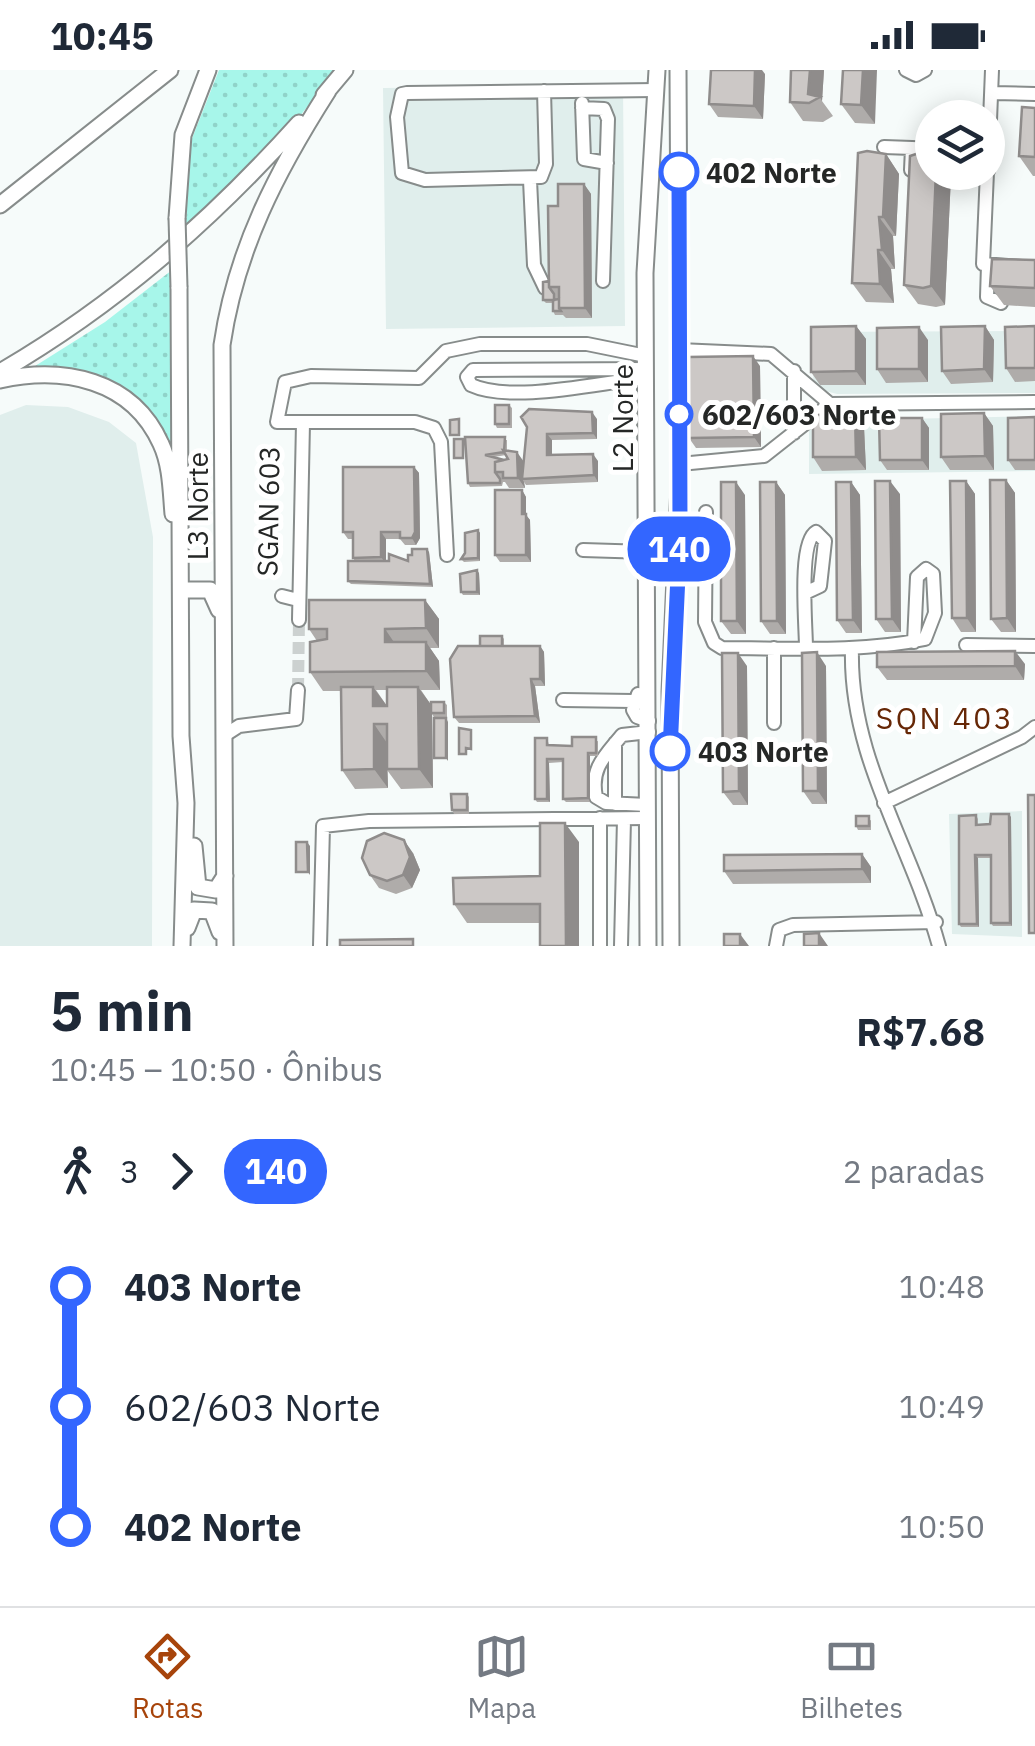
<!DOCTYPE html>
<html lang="pt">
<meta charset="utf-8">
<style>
body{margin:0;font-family:"IBM Plex Sans",sans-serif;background:#f6f6f7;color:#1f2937;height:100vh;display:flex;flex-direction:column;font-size:38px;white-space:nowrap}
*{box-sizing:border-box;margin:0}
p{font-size:32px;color:#747a83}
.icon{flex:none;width:55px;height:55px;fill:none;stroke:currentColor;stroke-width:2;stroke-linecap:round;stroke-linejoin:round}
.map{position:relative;height:876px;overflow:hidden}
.drawer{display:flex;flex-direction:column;background:#fff;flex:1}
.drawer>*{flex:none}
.badge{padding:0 20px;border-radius:32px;font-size:35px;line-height:65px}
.tools{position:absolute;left:915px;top:30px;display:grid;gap:20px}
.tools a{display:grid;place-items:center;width:90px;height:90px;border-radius:50%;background:#fff;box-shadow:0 5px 25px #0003;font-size:50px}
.map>.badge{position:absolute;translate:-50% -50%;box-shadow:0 0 0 5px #fff}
.legs{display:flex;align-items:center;gap:15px;height:110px;padding:0 50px;font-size:32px}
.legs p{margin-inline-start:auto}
.summary{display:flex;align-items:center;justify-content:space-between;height:170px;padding:0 50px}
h1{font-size:55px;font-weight:700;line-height:75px}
ul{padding:0 50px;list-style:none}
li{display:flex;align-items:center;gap:35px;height:120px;font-size:38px}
li i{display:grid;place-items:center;width:15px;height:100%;margin:0 12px;background:currentColor}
li i::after{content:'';width:25px;height:25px;margin:-12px;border:8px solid;border-radius:50%;background:#fff}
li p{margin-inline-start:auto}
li:first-child i{background:linear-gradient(#0000 50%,currentColor 0)}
li:last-child i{background:linear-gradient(currentColor 50%,#0000 0)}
.status{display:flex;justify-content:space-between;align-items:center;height:70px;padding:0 50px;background:#fff;direction:ltr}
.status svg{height:28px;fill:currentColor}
.tab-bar{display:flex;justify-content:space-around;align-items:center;height:140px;border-top:2px solid #e0e1e3;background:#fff;font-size:28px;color:#747a83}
.tab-bar a{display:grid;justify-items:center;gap:5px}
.tab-bar .on{color:#a7440b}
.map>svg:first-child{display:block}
</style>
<div class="status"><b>10:45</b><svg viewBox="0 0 49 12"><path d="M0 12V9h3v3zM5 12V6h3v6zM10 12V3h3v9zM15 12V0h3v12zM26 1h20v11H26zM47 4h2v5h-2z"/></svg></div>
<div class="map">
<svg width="1035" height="876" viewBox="0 0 1035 876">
<defs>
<pattern id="grass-dots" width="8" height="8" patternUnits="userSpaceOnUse" patternTransform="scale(2.5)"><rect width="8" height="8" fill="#a7f6ea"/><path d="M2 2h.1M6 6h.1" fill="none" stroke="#90d3c9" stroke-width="1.8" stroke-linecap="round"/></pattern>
</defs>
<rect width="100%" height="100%" fill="#f6fbfa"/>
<!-- built -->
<path fill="#e0eeec" d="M623,15L625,256L386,259L383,18Z
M1035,261V323L837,324L814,318L810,262Z
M26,335L68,337L109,352L136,373L153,467L152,876H0V345Z
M1035,346V401L809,404V351Z
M1022,741V867L952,864L949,744Z"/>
<!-- grass -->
<path fill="url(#grass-dots)" d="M219,0H336L289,60L185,166L191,71Z
M172,200L174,385L168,372L116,318L24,303L105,252Z"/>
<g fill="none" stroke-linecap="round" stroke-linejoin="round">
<!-- minor-tunnel -->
<path stroke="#ccd1d0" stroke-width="12" stroke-dasharray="12 6" stroke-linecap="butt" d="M298,620L299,550"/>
<defs>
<path id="minor" d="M906,0L916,5L925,0
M544,21L546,94L541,107L425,110L402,103L397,47L402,24L407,23L657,20
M992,23L1035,24
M582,33L584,89L607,93
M582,38L604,39L608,49L603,211
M884,77L912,78
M911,100L912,78L932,79
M988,101L992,0
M987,102L983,194L1035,198
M530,110L534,195L545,218
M988,195L987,227L1001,233
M679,280L771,284L830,334
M646,299L473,300L467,307L471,315C512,334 601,312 646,308
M794,301V363
M680,394L764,386L830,334L1035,332
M706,442L705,552L714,573L722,578C790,578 858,583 925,569L935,543L933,504L926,499L917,507L914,572
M583,480L647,482
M447,485L441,372L434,358L415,352H277L285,312L311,306L419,308L446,281L480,274H587L646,286
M805,523L820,516L825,471L816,462C798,472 806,555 806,578
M282,526L298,530
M299,550L303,353
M966,575L1035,576
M774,578V653
M852,579C849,688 911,774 939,876
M638,624L633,640L637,647L649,651
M563,630L633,631
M225,665L239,656L296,649L298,620
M884,733L1022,667L1035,657
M615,734V673
M647,735L606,733L596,727C590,698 605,686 622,665L649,662
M320,876L323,756L369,751L647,748
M600,876V748
M621,876L624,749
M776,876L779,860L793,855L936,852"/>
<path id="major" d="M324,25L345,0
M0,135L170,0
M177,148L183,65L208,0
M179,217L181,666L186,733L182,876
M0,302C115,235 210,152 299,53
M0,310C63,296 132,309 161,374C171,395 171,422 173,444
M182,520H210L219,540
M194,776L198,817L216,820L225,806
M187,858L194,840L212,841L220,862
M225,876L222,275C236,179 277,101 328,21
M648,876L645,203L657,0
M671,876L670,622L680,394L678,0"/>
</defs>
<!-- minor casing -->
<use href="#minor" stroke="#878c8b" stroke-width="16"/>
<!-- major casing -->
<use href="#major" stroke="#878c8b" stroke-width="19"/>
<!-- minor -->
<use href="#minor" stroke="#fff" stroke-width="12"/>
<!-- major -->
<use href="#major" stroke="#fff" stroke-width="15"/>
<defs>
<path id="major-bridge" d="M177,148L179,217"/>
</defs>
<!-- major-bridge casing -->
<use href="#major-bridge" stroke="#878c8b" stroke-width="19" stroke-linecap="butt"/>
<!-- major-bridge -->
<use href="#major-bridge" stroke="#fff" stroke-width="15"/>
</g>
<!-- wall -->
<path fill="#afacaa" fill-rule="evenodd" d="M824,0L822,31L833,46L823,52L803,51L790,32Z
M843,0L875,54L855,53L841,34Z
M765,4L763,49L718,47L709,34Z
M1035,38V106H1033L1019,86Z
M886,84L899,104L896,166H893L895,199H891L894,233L866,232L852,213Z
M951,106L945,235L936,237L918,234L904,215Z
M584,114L591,124L592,248H566L563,245H555L553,241V233H546L543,230L549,211L558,136Z
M1035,190V237L1004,235L990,216Z
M856,256L866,269V315H820L811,302Z
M985,256L994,270L993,312L951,314L942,301Z
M1035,256V311L1015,312L1006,298Z
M928,270V312L886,313L877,299Z
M760,296L761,377L696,378L689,368Z
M509,335L512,338V358H497L495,354Z
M984,343L993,356L994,400H950L941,387Z
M855,344L864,357L866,400L822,401L813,387Z
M1035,347V400H1015L1008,390Z
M922,348L929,358V400H887L880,390Z
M597,349V369L552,370V385L598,391V412L526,415L524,412L525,418H509L505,412H503L502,416L470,417L468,413L465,367L507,370V381L524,392L527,357ZM506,385L508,389L504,390L494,387Z
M414,397L419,403L420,468L416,475H405L400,469H386V491H408L429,482L433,517L351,514L348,511L355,491L353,488V469H348L343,462Z
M1006,410L1015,423L1016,562H1001L991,549Z
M966,411L975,424L976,562H961L952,548Z
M776,412L785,425L786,564H770L761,551Z
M851,412L860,425L862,563H846L837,550Z
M522,420L526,427V445L530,450L531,492H500L495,485Z
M900,424L901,562H885L876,549Z
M745,425L746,564H731L721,551Z
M478,460L480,463V491L464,492L461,489Z
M479,503L480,525H463L461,522Z
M425,530L439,549V578H430L439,591L440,620H421L431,635L444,632L447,635V647H434L432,644L433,718L401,719L387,700L388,718L355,719L342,700L341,621H323L310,602L317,571L309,559ZM376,620H387V636Z
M502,566L504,569V576H540L544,582L545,616H535L540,653H459L454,647L480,576Z
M1025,594L1024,610H887L877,597Z
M747,596L748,735H733L723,722Z
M826,596L827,734H812L803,721Z
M547,668L549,675L572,676L598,671V686H590V732H566L563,729V692L549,693L550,732H537L535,729Z
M467,724L469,727V744H454L452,740Z
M976,745L978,749V755L990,754L1011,747L1012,856H993L991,853V788H978L979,857H961L959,854Z
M871,750V760H858L856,756Z
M579,772L540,853H467L454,834L540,806Z
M413,783L420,800L412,818L396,824L379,818L370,805Z
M862,784L871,797V813L733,814L724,801Z"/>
<!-- shaded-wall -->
<path fill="#8f8c8b" d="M755,0H762L765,4L763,49L754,36Z
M810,0H824L822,31L820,27L808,24Z
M863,0H877L875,54L861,35Z
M886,84L899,104L896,166L883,147Z
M936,102H948L951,106L945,235L931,216Z
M584,114L591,124L592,248L585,238Z
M879,147L893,166L895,199L882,180Z
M878,180L891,199L894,233L880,214Z
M856,256L866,269V315L856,301Z
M985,256L994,270L993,312L984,299Z
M919,257L928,270V312L919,299Z
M753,286L760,296L761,377L754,367Z
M592,342L597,349V369L593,363Z
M984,343L993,356L994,400L985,386Z
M855,344L864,357L866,400L856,387Z
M922,348L929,358V400L922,390Z
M547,364L552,370V391L547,385Z
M517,382L524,392L522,409L524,412L525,418L518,408Z
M593,384L598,391V412L594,405Z
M414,397L419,403L420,468L416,475L412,468Z
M1006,410L1015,423L1016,562L1007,548Z
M890,411L900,424L901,562L892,549Z
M966,411L975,424L976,562L967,548Z
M736,412L745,425L746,564L737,551Z
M776,412L785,425L786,564L777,551Z
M851,412L860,425L862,563L853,550Z
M522,420L526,427V445L530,450L531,492L526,485L522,444Z
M478,460L480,463V491L478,488Z
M381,462L386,469V494L381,487Z
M427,479L429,482L433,517L430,514Z
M477,500L479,503L480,525L477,522Z
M425,530L439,549V578L426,558Z
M385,559L398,578L385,572Z
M426,572L439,591L440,620L426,601Z
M540,576L544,582L545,616L540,609Z
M1015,581L1025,594L1024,610L1015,596Z
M817,582L826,596L827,734L818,721Z
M738,583L747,596L748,735L739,721Z
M531,609L535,616L540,653L535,646Z
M373,617L387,636H373Z
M418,617L432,636L433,718L419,699Z
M446,648L448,652V691L446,688Z
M374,654L387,673L388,718L374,699Z
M588,683L590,686V732L588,728Z
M547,689L549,693L550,732L547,729Z
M1009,744L1011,747L1012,856L1010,853Z
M565,753L579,772V876H566Z
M404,770L413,783L420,800L412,818L403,805Z
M307,772L310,776V805L308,802Z
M862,784L871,797V813L862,799Z
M975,785L978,788L979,857L977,854Z
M819,863L828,876H819Z
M740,864L749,876H740Z"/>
<!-- building -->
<path fill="#ccc8c6" stroke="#8f8c8b" stroke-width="2.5" d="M711,0H755L754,36L709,34Z
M791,0H810L808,24L820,27L809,33L790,32Z
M843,0H863L861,35L841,34Z
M1022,37L1035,38V87L1019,86Z
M867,81L886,84L883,147H879L882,180H878L880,214L852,213L858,83Z
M919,83L932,86V102H936L931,216L923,218L904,215L910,86Z
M558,114H584L585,238H559V217H549L548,136H558Z
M992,189L1035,190V218L990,216Z
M549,211V217L554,224V230H543V212Z
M559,229V238L561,241H553V230Z
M856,256V301L811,302V257Z
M985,256L984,299L942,301L941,257Z
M1035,256V298H1006L1005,257Z
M919,257V299H877V258Z
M753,286L754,367L689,368V287Z
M495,335H509V354H495Z
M529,339L592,342L593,363L547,364V385L593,384L594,405L522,409L527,357L521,347Z
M984,343L985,386L941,387V344Z
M855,344L856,387H813V345Z
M1035,347V390H1008V348Z
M879,348H922V390H880Z
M459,349V365H450V350Z
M465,367H505L504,382L485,385L504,390L495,392V402L500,409V413H468Z
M454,369H463V388H454Z
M503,380L517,382L518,408H503V402H495V392L508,389Z
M343,397H414L415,462L412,468H400V462H381V487L353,488V462H343Z
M990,410H1006L1007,548L991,549Z
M875,411H890L892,549H876Z
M950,411H966L967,548H952Z
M721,412H736L737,551H721Z
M760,412H776L777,551H761Z
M836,412H851L853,550H837Z
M495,420H522V444H526V485H495Z
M478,460V488L461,489L465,483V463Z
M412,479H427L430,514L348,511V491H389V484L408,491V485H412Z
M477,500V522H461L460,504Z
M309,530H425L426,558L385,559V572H426V601L310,602V572L327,569V559H309Z
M480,566H502V576H480Z
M458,576H540V609H531L535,646L454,647L450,589Z
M1015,581V596L877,597V582Z
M817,582L818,721H803L802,583Z
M722,583H738L739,721L723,722Z
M341,617H373V636H387V617H418L419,699H387V654H374V699L342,700Z
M431,632H444V643H431Z
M434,648H446V688H434Z
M459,658L471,660V679L466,678V684H459Z
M572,667H596V683H588V728L563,729V689H547V729H535V668H547V675L572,676Z
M451,724H467V740H452Z
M1028,725H1035V863H1029Z
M991,744H1009L1010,853H991V785H975L977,854H959V746L976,745V755L990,754Z
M856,746H869V756H856Z
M540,753H565L566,876H540V834H454L453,808L540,806Z
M384,763L404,770L410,787L403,805L387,811L370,805L362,788L367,771Z
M296,772H307L308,802H296Z
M862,784V799L724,801V785Z
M819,863V876H804V864Z
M724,864H740V876H724Z
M413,869V876H340V870Z"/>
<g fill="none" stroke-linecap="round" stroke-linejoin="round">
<defs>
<path id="line-1" d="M670,681L680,461L679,102"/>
</defs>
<!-- line-1 casing -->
<use href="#line-1" stroke="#fff" stroke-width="22"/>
<!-- line-1 -->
<use href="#line-1" stroke="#36f" stroke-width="15"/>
</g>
<!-- markers -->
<g fill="#fff" stroke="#36f" stroke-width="5">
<circle cx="679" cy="102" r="18"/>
<circle cx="679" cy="344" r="12"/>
<circle cx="670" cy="681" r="18"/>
</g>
<g text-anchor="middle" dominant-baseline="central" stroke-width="10" stroke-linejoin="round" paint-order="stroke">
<!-- stop labels -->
<g font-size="28" font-weight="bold" fill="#252726" stroke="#fff" text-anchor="start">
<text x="706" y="102">402 Norte</text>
<text x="702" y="344">602/603 Norte</text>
<text x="698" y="681">403 Norte</text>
</g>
<!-- street labels -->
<g font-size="28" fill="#252726" stroke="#fff">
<text transform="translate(622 348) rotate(-90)">L2 Norte</text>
<text transform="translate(197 436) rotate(-90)">L3 Norte</text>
<text transform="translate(268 441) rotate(-89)">SGAN 603</text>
</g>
<!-- neighbourhood labels -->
<g font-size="30" letter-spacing="2.5" fill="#662706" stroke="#fff">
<text x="945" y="647">SQN 403</text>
</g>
</g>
</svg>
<div class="tools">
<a><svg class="icon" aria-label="layers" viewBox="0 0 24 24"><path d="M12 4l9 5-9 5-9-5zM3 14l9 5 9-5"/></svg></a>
</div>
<b class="badge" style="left:679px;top:479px;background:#36f;color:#fff">140</b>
</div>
<section class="drawer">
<div class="summary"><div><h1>5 min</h1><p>10:45 – 10:50 · Ônibus</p></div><b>R$7.68</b></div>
<div class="legs"><svg class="icon" aria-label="walk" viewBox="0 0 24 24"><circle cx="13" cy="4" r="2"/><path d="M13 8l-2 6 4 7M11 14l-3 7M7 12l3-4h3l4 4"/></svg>3<svg class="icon" aria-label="forward" viewBox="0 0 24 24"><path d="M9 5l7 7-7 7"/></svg><b class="badge" style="background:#36f;color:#fff">140</b><p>2 paradas</p></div>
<ul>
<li><i style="color:#36f"></i><b>403 Norte</b><p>10:48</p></li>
<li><i style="color:#36f"></i><span>602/603 Norte</span><p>10:49</p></li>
<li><i style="color:#36f"></i><b>402 Norte</b><p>10:50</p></li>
</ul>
</section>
<nav class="tab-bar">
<a class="on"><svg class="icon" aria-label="directions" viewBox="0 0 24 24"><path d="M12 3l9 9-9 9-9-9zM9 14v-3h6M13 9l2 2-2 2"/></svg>Rotas</a>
<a><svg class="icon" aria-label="map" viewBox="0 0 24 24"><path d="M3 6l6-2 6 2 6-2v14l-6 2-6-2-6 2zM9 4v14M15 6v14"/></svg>Mapa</a>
<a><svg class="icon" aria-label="tickets" viewBox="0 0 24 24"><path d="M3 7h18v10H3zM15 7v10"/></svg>Bilhetes</a>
</nav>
